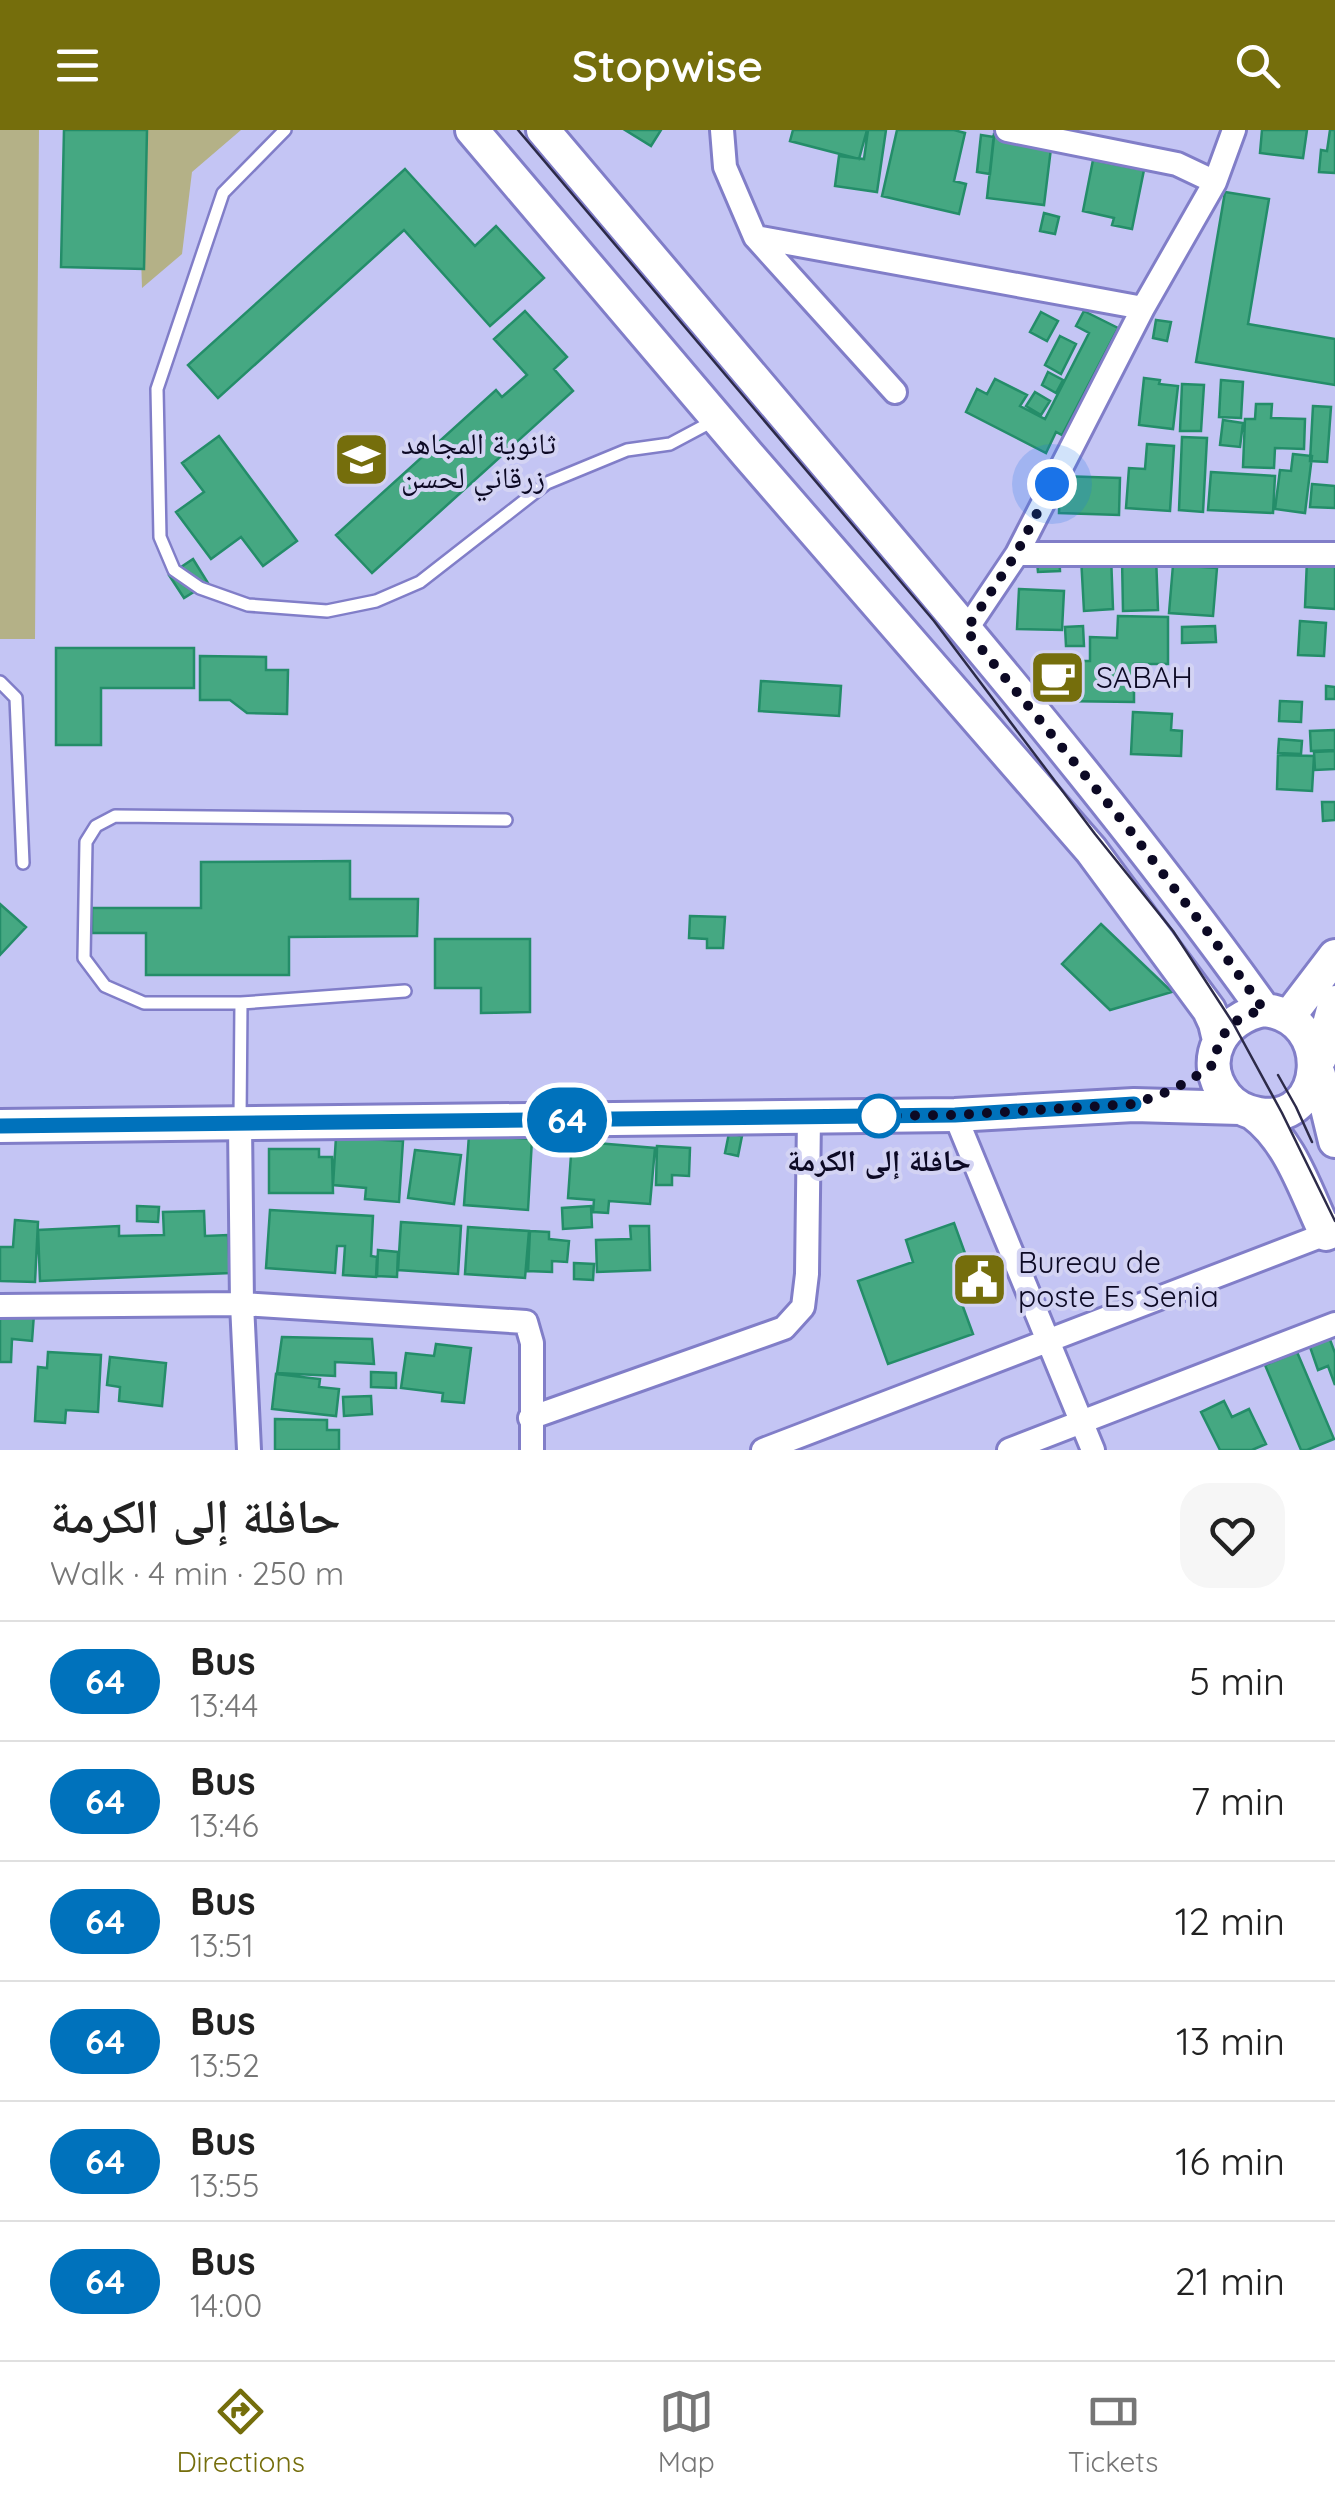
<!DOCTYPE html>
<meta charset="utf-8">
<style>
body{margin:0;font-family:Quicksand,"Noto Naskh Arabic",sans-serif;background:#f6f6f6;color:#222;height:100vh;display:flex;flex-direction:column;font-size:38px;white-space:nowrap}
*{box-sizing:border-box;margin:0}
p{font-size:32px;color:#767676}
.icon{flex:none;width:55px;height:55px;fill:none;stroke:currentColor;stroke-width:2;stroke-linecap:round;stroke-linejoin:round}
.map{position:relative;height:1320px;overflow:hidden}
.side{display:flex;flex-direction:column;background:#fff;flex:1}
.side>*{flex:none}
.badge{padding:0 20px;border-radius:32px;font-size:35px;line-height:65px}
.you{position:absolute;width:50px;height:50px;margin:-25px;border:8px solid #fff;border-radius:50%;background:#1a73e8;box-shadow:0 0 0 15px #1a73e833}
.map>.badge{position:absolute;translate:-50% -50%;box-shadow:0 0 0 5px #fff}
.round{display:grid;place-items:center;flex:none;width:105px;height:105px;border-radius:30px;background:#f6f6f6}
.headline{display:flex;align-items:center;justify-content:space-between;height:170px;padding:0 50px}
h1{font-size:48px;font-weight:600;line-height:75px}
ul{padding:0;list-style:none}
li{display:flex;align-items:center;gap:30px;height:120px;padding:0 50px;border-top:2px solid #e0e0e0}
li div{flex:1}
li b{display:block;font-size:38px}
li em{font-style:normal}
li .badge{min-width:110px;font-weight:700;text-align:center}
header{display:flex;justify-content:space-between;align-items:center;height:130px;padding:0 50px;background:#756e0c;color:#fff;font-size:45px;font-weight:600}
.menu{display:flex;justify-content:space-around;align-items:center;height:140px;border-top:2px solid #e0e0e0;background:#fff;font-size:28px;color:#767676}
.menu a{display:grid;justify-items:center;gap:5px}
.menu .current{color:#756e0c}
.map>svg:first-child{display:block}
</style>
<header><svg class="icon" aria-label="menu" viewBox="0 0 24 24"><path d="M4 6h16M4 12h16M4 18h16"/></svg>Stopwise<svg class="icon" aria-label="search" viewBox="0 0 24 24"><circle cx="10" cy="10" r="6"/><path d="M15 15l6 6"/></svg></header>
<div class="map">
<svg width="1335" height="1320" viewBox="0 0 1335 1320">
<rect width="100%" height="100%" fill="#c4c5f4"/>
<!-- green -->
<path fill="#b4b187" d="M0,0H39L35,509H0Z
M137,0H241L192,42L182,124L142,158Z"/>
<!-- building -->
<path fill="#45a882" stroke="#248d69" stroke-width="2.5" d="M64,0H147L144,139L61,137Z
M625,0H661L651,16Z
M793,0H867L859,29L790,11Z
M868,0H886L877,62L835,56L839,26L864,29Z
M897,0H954L965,3L954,51L966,54L959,84L882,66Z
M1262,0H1307L1303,28L1260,23Z
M1330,0H1335V43L1319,42L1321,20L1327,21Z
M994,4L1052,10L1044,75L987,68Z
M981,5L994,7L990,44L977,42Z
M1093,30L1144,40L1132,99L1112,95L1114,88L1083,81Z
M405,39L475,116L496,96L544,148L490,196L404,100L218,268L188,235Z
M1225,62L1269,69L1248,194L1335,209V255L1196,232Z
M1044,83L1059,87L1055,104L1040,101Z
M525,181L567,227L554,239L573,261L372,443L336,405L496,260L502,267L527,245L494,209Z
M1084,181L1118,198L1062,305L1056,302L1046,323L966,282L977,259L987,264L995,249L1027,265L1020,276L1045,289L1089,203L1076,196Z
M1041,182L1058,191L1047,211L1030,202Z
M1156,190L1171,192L1167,211L1153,208Z
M1060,206L1076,214L1061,244L1045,235Z
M1048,242L1063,250L1056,263L1042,255Z
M1144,248L1160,250L1159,254L1178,256L1173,299L1139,295Z
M1221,250L1243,252L1241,288L1219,287Z
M1182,254L1204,255L1201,301H1180Z
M1035,262L1050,271L1041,285L1026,276Z
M1256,274H1272L1271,288L1305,289L1304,319L1275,318L1274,338L1243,337L1245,289H1255Z
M1313,276L1331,277L1327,332L1310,331Z
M1223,290L1243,293L1240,317L1220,315Z
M219,306L297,411L263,436L241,407L211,429L176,382L204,362L182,333Z
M1182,307L1207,308L1203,382L1179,380Z
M1147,314L1174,316L1170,381L1126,378L1129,338L1145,339Z
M1293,324L1312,326L1305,383L1275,379L1280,340L1291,341Z
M1211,342L1275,346L1273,383L1208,380Z
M1060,346L1120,348L1119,385L1059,383Z
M1312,354L1335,356V378L1310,377Z
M1059,420L1060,441L1038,442L1036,422Z
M1111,425L1113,479L1084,481L1081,427Z
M1156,426L1158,480L1123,481L1122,428Z
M193,429L208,453L184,468L169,445Z
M1307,430L1335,431V479L1305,477Z
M1173,435L1217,438L1213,486L1169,483Z
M1019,459L1064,461L1062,500L1017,499Z
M1118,486L1168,487V534H1134V572L1059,571L1060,531H1090V507L1117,508Z
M1300,491L1326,493L1324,526L1298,525Z
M1083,496L1084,516H1066L1065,497Z
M1215,496L1216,512L1182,513V497Z
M56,518H194V558H101V615H56Z
M200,526L266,527V540H288L287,584L247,583L230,570H200Z
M761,551L841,556L839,586L759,581Z
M1326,556L1335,557V569H1326Z
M1280,571L1302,572L1301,592L1279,591Z
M1133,582L1172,584L1171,600L1182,601L1181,626L1131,624Z
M1335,600V620L1311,621L1310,601Z
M1279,609L1302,611L1301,624L1278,623Z
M1335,621V639L1315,640L1314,622Z
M1278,625L1314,626L1312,661L1277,659Z
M1322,672H1335V690L1323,691Z
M350,731V769H418L417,806L289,807V845H146V803H92V778H201V732Z
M0,774L26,797L0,825Z
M690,786L725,787L723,818H707V809L689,808Z
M1101,794L1172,862L1110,880L1062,834Z
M435,809H530V882L481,883V858H435Z
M729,1003L742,1006L738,1026L725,1023Z
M469,1005L532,1009L528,1080L464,1075Z
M336,1007L403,1011L399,1072L365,1069L366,1058L333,1055Z
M572,1011L655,1018L650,1074L609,1071L608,1083L593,1082L594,1070L568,1068Z
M657,1016L690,1018L689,1046L672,1045V1055H656Z
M269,1019H319V1027H332L333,1063H269Z
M415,1020L461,1025L454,1074L408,1068Z
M137,1076L159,1077L158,1092L137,1091Z
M591,1076L592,1097L563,1099L562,1078Z
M270,1080L373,1086L371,1126L377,1127L376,1147L343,1145L345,1116H337L335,1143L266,1138Z
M204,1081L205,1106L228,1105L230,1143L40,1151L38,1100L119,1096V1106L164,1105L163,1082Z
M15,1090L38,1092L35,1152L0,1151V1117H13Z
M401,1092L461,1096L458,1144L398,1140Z
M954,1093L978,1159L959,1166L973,1204L888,1234L858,1151L913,1132L906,1110Z
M630,1096H649L650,1140L597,1142L596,1110L631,1109Z
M468,1097L529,1101L525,1148L465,1144Z
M530,1101L549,1102V1109L569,1111L567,1132L552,1131V1142L528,1141Z
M378,1120L398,1122L397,1147L377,1146Z
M574,1133L594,1134L593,1150L574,1149Z
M0,1183L34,1184L32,1211L12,1209L11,1232H0Z
M282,1207L372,1209L374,1234L335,1232V1246L277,1243Z
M1329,1207L1335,1223V1255L1328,1236L1318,1240L1309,1214Z
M436,1214L471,1218L464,1273L442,1271L443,1263L401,1258L406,1223L434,1226Z
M48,1222L101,1225L98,1282L66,1280L65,1293L35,1291L38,1237L47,1238Z
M1297,1222L1334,1309L1307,1320H1301L1265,1235Z
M110,1227L166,1233L162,1276L119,1271L120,1257L107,1255Z
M371,1242L396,1243V1258L371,1257Z
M276,1244L320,1249L319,1257L339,1259L336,1286L272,1279Z
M371,1266L372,1284L344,1286L343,1267Z
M1224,1271L1232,1287L1249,1279L1266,1314L1252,1320H1220L1201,1282Z
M275,1289L327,1290V1300H339V1320H275Z"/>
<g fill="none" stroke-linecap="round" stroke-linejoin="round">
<defs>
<path id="service" d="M285,0L223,63L157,259L160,407L174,440L200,458L248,475L327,481L376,471L420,452L547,353L627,320L670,314L715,290
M0,552L16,568L23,733
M405,861L241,873H144L105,856L84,828L86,712L96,696L115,686L506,690
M240,989L241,873"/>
<path id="minor" d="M722,0L725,37L755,107L895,262
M1007,0L1177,34L1215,52
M755,107L1143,178
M1017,424H1335
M966,500L1017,424L1143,178L1215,52L1234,0
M955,985L1093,1320
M240,994L242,1174L249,1320
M0,1176L242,1174L526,1192L532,1213V1320
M530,1288L784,1198L803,1177L807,1144L809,987
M763,1320L1326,1104
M1009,1320L1335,1194"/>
<path id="secondary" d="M472,0L748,325L1091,720L1209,880L1215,893L1219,910
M543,0C657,135 772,270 886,405C1017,560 1146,715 1264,880C1335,887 1327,995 1259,984C1247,982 1234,976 1226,966C1197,930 1223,887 1264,880
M1290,885L1335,826
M1320,928L1335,872
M1319,945L1335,1011
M1253,983C1291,1011 1306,1063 1326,1104L1335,1100
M0,996L955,985L1134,975L1240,978"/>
</defs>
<!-- service casing -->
<use href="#service" stroke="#817ec8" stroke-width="16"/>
<!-- minor casing -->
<use href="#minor" stroke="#817ec8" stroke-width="28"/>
<!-- secondary casing -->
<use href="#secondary" stroke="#817ec8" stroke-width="38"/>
<!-- service -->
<use href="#service" stroke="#fff" stroke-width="11"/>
<!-- minor -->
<use href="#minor" stroke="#fff" stroke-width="22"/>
<!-- secondary -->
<use href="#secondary" stroke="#fff" stroke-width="32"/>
<!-- tram -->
<path stroke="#2d2b49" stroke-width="2.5" d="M518,0L934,491L1095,704L1173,801L1233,893L1282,983L1335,1091
M1278,945L1296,977L1312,1012"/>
</g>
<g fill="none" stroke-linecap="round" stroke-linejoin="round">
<defs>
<path id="line" d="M0,996L955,985L1134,974"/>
</defs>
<!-- line casing -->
<use href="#line" stroke="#fff" stroke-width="22"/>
<!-- line -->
<use href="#line" stroke="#0072bc" stroke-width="15"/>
<!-- walk -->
<path stroke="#0c0924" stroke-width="10" stroke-dasharray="0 18" d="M879,986L955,985L1134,974L1162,964L1189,951L1214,934C1218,904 1233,886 1264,880L1210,805L1128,698L966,500L1016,424L1052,354"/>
</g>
<!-- icons -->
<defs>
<symbol id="school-square" viewBox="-11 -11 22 22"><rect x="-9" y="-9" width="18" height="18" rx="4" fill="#756e0c" stroke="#d3d3f3"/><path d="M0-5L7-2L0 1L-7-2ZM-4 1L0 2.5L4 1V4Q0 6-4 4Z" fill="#fff"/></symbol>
<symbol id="cafe-square" viewBox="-11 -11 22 22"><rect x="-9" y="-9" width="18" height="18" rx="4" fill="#756e0c" stroke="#d3d3f3"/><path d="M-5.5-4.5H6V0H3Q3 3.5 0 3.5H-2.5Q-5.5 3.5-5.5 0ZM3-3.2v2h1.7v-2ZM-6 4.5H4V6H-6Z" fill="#fff"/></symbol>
<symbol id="civic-square" viewBox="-11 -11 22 22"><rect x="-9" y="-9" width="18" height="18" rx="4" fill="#756e0c" stroke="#d3d3f3"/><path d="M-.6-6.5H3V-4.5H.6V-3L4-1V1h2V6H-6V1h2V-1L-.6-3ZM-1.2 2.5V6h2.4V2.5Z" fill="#fff"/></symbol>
</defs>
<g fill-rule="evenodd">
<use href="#school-square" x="330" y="298" width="63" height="63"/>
<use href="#cafe-square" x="1026" y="516" width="63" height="63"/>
<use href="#civic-square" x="948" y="1118" width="63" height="63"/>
</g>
<!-- markers -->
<circle fill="#fff" stroke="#0072bc" stroke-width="5" cx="879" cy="986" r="20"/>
<g text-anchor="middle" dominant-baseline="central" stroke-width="8" stroke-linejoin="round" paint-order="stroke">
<!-- poi labels -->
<g font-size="30" fill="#0c0924" stroke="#d3d3f3" text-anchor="start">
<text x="401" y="313">ثانوية المجاهد<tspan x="401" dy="34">زرقاني لحسن</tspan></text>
<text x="1096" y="547">SABAH</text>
<text x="1018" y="1132">Bureau de<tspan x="1018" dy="34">poste Es Senia</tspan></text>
</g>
<!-- stop labels -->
<g font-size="30" font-weight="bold" fill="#0c0924" stroke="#d3d3f3">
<text x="879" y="1030">حافلة إلى الكرمة</text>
</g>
</g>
</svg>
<div class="you" style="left:1052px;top:354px"></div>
<b class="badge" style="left:567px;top:990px;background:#0072bc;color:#fff">64</b>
</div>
<section class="side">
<div class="headline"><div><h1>حافلة إلى الكرمة</h1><p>Walk · 4 min · 250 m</p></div><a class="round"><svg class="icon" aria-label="heart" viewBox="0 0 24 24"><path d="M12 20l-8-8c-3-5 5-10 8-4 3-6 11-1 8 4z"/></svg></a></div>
<ul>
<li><span class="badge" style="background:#0072bc;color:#fff">64</span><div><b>Bus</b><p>13:44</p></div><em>5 min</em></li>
<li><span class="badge" style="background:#0072bc;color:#fff">64</span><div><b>Bus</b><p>13:46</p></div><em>7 min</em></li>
<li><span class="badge" style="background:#0072bc;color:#fff">64</span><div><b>Bus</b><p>13:51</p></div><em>12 min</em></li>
<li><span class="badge" style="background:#0072bc;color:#fff">64</span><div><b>Bus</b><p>13:52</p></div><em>13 min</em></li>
<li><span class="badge" style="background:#0072bc;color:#fff">64</span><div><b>Bus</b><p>13:55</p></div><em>16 min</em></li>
<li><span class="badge" style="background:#0072bc;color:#fff">64</span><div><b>Bus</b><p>14:00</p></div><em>21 min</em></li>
</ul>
</section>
<nav class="menu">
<a class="current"><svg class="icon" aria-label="directions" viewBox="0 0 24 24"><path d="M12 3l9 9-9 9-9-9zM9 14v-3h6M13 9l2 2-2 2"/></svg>Directions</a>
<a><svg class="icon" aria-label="map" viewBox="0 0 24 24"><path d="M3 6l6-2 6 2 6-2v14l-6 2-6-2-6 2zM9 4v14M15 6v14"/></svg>Map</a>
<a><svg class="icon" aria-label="tickets" viewBox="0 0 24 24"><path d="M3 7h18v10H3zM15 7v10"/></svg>Tickets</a>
</nav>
